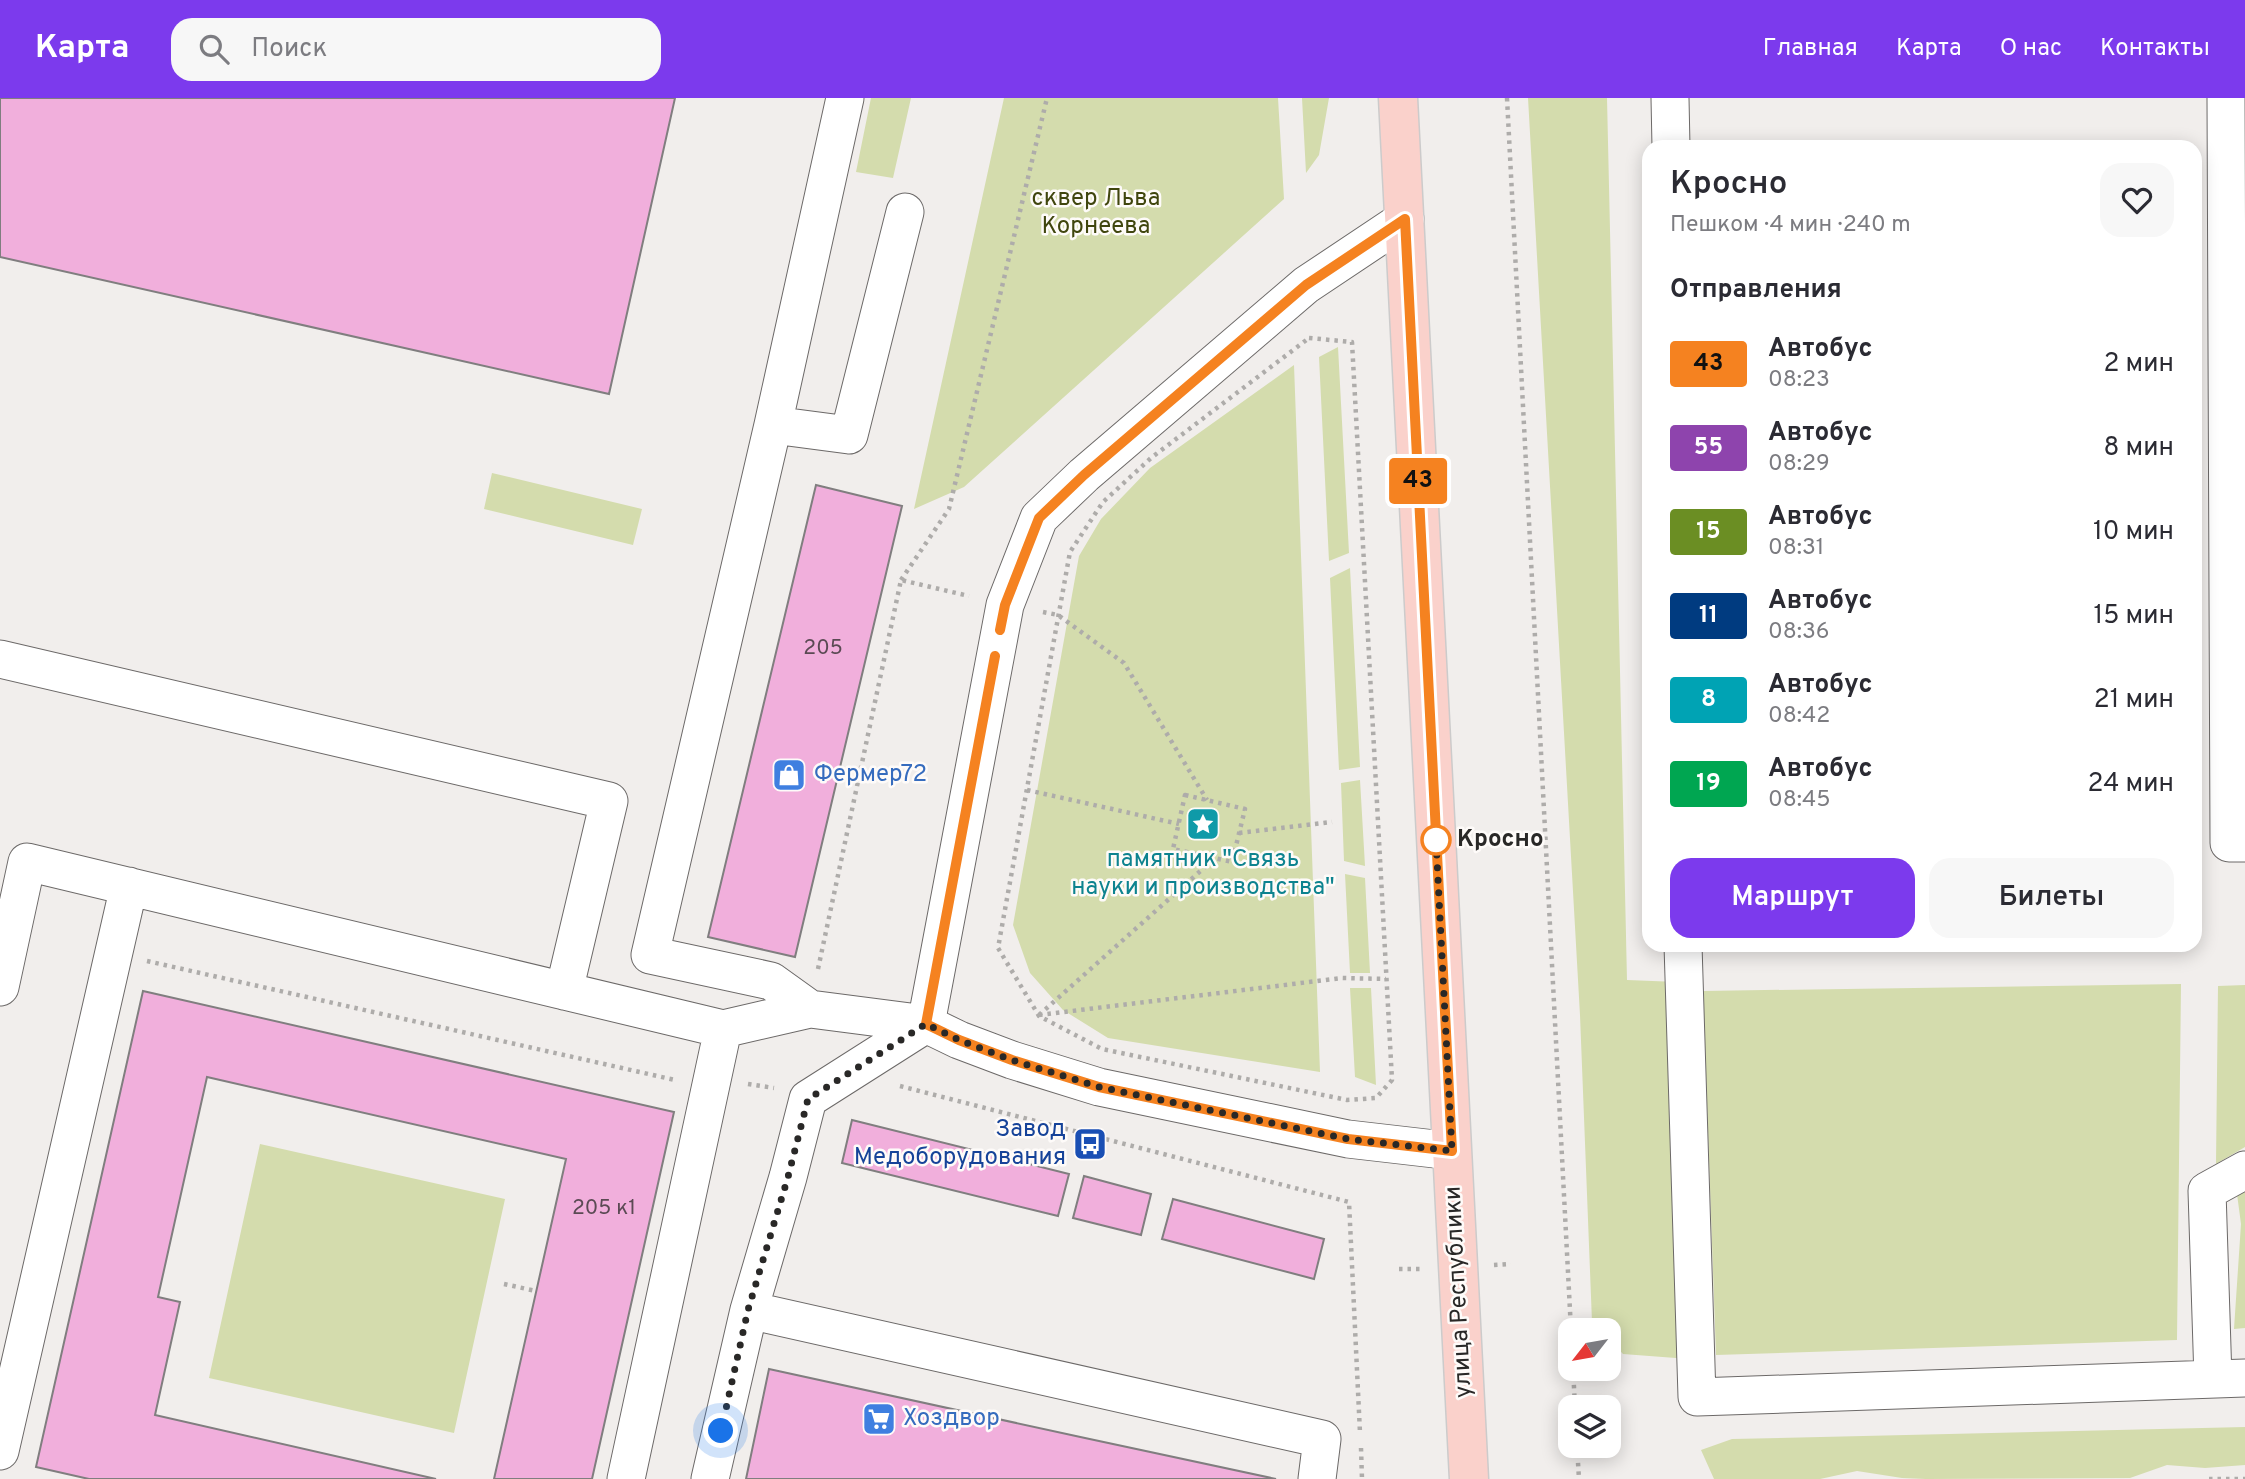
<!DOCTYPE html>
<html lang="ru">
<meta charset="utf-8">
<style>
body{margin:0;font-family:Overpass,sans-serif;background:#f7f7f7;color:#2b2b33;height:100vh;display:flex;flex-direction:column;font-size:26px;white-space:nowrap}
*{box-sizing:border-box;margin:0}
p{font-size:23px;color:#7c7c81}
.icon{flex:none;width:38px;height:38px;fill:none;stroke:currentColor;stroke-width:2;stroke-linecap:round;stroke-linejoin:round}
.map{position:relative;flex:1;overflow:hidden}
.side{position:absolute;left:1642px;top:42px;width:560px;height:812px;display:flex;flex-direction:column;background:#fff;border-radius:21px;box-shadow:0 4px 18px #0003}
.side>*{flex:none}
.badge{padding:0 14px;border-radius:5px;font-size:24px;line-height:46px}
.needle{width:46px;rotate:239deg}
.tools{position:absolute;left:1558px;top:1220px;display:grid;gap:14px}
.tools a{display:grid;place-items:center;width:63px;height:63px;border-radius:14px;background:#fff;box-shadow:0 4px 18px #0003;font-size:35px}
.you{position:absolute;width:35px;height:35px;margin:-18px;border:5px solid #fff;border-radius:50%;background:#1a73e8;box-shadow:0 0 0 10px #1a73e833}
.map>.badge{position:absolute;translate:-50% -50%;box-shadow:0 0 0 4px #fff}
h2{padding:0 28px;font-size:26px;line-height:63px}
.round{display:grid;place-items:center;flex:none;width:74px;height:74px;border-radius:21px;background:#f7f7f7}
.head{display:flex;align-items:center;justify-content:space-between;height:119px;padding:0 28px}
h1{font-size:33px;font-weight:600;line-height:52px}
.button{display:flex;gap:14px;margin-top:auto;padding:14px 28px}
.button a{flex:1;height:80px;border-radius:21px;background:#7c3aed;color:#fff;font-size:28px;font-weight:600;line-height:80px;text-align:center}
.button a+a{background:#f7f7f7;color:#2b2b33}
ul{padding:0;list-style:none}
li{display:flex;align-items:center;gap:21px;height:84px;padding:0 28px}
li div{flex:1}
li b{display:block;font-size:26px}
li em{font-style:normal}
li .badge{min-width:77px;font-weight:700;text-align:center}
header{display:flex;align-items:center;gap:42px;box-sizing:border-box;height:98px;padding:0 35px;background:#7c3aed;color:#fff}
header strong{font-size:33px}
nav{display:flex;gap:38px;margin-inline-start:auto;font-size:24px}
.search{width:490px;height:63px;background:#f7f7f7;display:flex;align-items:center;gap:18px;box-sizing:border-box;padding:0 24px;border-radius:21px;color:#7c7c81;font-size:26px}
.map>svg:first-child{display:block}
</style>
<header>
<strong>Карта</strong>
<div class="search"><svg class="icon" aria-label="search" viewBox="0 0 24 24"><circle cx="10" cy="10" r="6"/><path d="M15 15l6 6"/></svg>Поиск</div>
<nav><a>Главная</a><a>Карта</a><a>О нас</a><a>Контакты</a></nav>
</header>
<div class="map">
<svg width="2245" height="1381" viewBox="0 0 2245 1381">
<rect width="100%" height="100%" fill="#f1eeec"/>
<!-- green -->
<path fill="#d4dcad" d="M871,0H911L893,80L856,74Z
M1004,0H1278L1284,101L964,389L914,411Z
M1302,0H1329L1319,57L1306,75Z
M1528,0H1607L1627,882L1678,884L1689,1261L1623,1256L1608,1240V1232H1600L1592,1224L1580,917Z
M1338,249L1349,455L1329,463L1319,259Z
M1294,267L1320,974L1108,940L1063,912L1030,875L1013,827L1079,458L1101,421L1150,370Z
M492,375L642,411L633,447L484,411Z
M1350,470L1360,669L1339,672L1330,480Z
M1360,682L1365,768L1344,763L1341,685Z
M1345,776L1365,780L1370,875H1350Z
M2181,886L2177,1242L1716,1257L1703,893Z
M2245,887V1049L2216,1066L2218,888Z
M1350,890H1371L1376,987L1355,979Z
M260,1046L505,1101L454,1335L209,1280Z
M2245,1091V1230L2234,1231L2241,1126L2237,1096Z
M2245,1329V1367L2205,1370L2167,1367L2130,1380L1926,1381L1902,1380L1857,1373L1820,1381H1714L1701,1352L1732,1341Z"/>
<!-- building -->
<path fill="#f1afdc" stroke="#807e7f" stroke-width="2" d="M0,0H675L609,296L0,159Z
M816,387L902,408L795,859L708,839Z
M143,893L674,1014L592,1381H494L566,1061L207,979L158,1199L180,1204L155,1317L436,1381H89L36,1369Z
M852,1022L1069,1076L1058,1118L842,1065Z
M1084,1078L1151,1096L1141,1137L1073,1120Z
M1173,1101L1324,1141L1314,1181L1162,1141Z
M769,1271L1085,1340L1276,1381H746Z"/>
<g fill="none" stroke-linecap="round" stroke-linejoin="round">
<defs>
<path id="minor" d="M1670,0L1671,49
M2226,0L2229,745H2245
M905,114L849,337L773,327L650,857L771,883L810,911L926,926
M1405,121L1306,187L1084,377L1039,420L1005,507L926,926L959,942L1012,962L1099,989L1348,1041L1452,1053
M773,327L845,0
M0,561L609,703L564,893
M1683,847L1697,1299L2245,1280
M0,889L27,764L723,931L810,911
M749,1212L1322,1341L1317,1381
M2213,1281L2207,1093L2245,1072
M0,1353L129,788
M626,1381L723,931
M710,1381L749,1212L788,1079L808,1001L926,926"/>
<path id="major" d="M1398,0L1469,1381"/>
</defs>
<!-- minor casing -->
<use href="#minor" stroke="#6c6968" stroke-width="39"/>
<!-- major casing -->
<use href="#major" stroke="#cccbcb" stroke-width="41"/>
<!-- path -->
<path stroke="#aeacaa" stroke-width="4.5" stroke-dasharray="3.5 5" stroke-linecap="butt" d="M1507,0L1571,1232
M1309,240L1352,244L1392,982L1376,1000L1347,1002L1102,951L1039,918L998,850L1070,454L1103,404L1151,360Z
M901,482L949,411L1047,0
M1043,514L1058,517L1124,565L1207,702
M1027,692L1179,726
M1185,697L1245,711L1232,764L1173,751Z
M1239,735L1332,724
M147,863L675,982
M818,871L901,482L969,498
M1039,917L1342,880L1386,881
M1039,917L1215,760
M748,986L774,990
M900,988L1349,1104L1360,1335
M1494,1167L1511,1166
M1399,1171H1423
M504,1186L536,1193
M1573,1270L1575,1309
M1577,1348L1579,1381
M1361,1350L1362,1381
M2209,1381H2245"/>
<!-- minor -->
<use href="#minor" stroke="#fff" stroke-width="37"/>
<!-- major -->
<use href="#major" stroke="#fad1cb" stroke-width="38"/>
</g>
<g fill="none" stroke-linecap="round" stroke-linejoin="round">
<defs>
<path id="line" d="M995,558L926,926L959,942L1012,962L1099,989L1348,1041L1452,1053L1405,121L1306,187L1084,377L1039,420L1005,507L1000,532"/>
</defs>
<!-- line casing -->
<use href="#line" stroke="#fff" stroke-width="16"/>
<!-- line -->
<use href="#line" stroke="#f58220" stroke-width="10"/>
<!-- walk -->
<path stroke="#292827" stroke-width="7" stroke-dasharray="0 12.6" d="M721,1333L748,1212L788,1079L808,1001L926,926L959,942L1012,962L1099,989L1348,1041L1452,1053L1436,742"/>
</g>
<!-- icons -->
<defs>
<symbol id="shop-square" viewBox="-11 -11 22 22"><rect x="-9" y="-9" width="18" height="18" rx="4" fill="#3f7fe0" stroke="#fefbf9"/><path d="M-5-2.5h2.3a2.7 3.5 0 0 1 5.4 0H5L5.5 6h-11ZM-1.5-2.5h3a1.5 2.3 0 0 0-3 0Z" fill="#fff"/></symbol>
<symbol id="sight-square" viewBox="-11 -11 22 22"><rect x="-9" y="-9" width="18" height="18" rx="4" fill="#0f9aa8" stroke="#fefbf9"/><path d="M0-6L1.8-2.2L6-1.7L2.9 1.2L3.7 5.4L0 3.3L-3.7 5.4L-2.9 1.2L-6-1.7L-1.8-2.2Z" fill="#fff"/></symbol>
<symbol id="bus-square" viewBox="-11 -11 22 22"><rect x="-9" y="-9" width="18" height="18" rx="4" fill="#1a4fb4" stroke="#fefbf9"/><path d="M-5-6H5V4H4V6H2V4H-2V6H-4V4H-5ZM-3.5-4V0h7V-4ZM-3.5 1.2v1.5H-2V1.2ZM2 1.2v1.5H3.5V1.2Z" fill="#fff"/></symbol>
<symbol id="supermarket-square" viewBox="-11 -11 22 22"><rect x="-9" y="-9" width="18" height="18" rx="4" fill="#3f7fe0" stroke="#fefbf9"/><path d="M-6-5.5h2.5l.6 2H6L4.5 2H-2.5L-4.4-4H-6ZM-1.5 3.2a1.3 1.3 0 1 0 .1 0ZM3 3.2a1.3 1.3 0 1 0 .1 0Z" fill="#fff"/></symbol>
</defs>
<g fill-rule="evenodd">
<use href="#shop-square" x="770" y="658" width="38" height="38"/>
<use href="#sight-square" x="1184" y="707" width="38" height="38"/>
<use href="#bus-square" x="1071" y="1027" width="38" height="38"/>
<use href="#supermarket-square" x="860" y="1302" width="38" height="38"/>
</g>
<!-- markers -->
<circle fill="#fff" stroke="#f58220" stroke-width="3.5" cx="1436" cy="742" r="14"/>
<g text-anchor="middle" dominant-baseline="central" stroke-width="5" stroke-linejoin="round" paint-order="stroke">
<!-- number labels -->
<g font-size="21" fill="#5b4a54">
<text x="823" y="550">205</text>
<text x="604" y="1110">205 к1</text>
</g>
<!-- park labels -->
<g font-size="24" fill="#40460e" stroke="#fefbf9">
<text x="1096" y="101">сквер Льва<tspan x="1096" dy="28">Корнеева</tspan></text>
</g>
<!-- shop labels -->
<g font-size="24" fill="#366cbe" stroke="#fefbf9" text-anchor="start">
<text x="814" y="677">Фермер72</text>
<text x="903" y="1321">Хоздвор</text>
</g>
<!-- stop labels -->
<g font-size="24" font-weight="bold" fill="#292827" stroke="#fefbf9" text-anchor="start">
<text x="1457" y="742">Кросно</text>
</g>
<!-- culture labels -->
<g font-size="24" fill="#0d838f" stroke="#fefbf9">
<text x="1203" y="762">памятник "Связь<tspan x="1203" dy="28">науки и производства"</tspan></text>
</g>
<!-- transit labels -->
<g font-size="24" fill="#164399" stroke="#fefbf9" text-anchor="end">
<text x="1066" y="1032">Завод<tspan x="1066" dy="28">Медоборудования</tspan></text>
</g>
<!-- street labels -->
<g font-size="24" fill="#292827" stroke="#fefbf9">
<text transform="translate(1459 1194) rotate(-93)">улица Республики</text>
</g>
</g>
</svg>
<div class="tools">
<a><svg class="needle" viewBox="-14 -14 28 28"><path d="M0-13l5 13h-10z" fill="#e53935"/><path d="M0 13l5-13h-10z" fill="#7c7c81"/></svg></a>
<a><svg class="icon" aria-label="layers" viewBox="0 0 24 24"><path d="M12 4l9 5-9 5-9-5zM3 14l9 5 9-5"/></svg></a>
</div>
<div class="you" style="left:721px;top:1333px"></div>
<b class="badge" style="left:1418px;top:383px;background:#f58220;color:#111">43</b>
<section class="side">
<div class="head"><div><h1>Кросно</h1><p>Пешком · 4 мин · 240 m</p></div><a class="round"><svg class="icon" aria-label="heart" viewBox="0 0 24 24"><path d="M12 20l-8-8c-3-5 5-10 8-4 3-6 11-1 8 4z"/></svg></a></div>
<h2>Отправления</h2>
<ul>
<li><span class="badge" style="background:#f58220;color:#111">43</span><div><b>Автобус</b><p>08:23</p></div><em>2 мин</em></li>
<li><span class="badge" style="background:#8e44ad;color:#fff">55</span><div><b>Автобус</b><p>08:29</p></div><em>8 мин</em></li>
<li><span class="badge" style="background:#6b8e23;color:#fff">15</span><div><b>Автобус</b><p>08:31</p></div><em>10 мин</em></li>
<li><span class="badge" style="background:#003b80;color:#fff">11</span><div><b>Автобус</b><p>08:36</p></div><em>15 мин</em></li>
<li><span class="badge" style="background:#00a3b4;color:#fff">8</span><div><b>Автобус</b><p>08:42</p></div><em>21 мин</em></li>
<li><span class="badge" style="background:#00a651;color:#fff">19</span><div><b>Автобус</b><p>08:45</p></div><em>24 мин</em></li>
</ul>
<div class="button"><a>Маршрут</a><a>Билеты</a></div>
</section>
</div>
